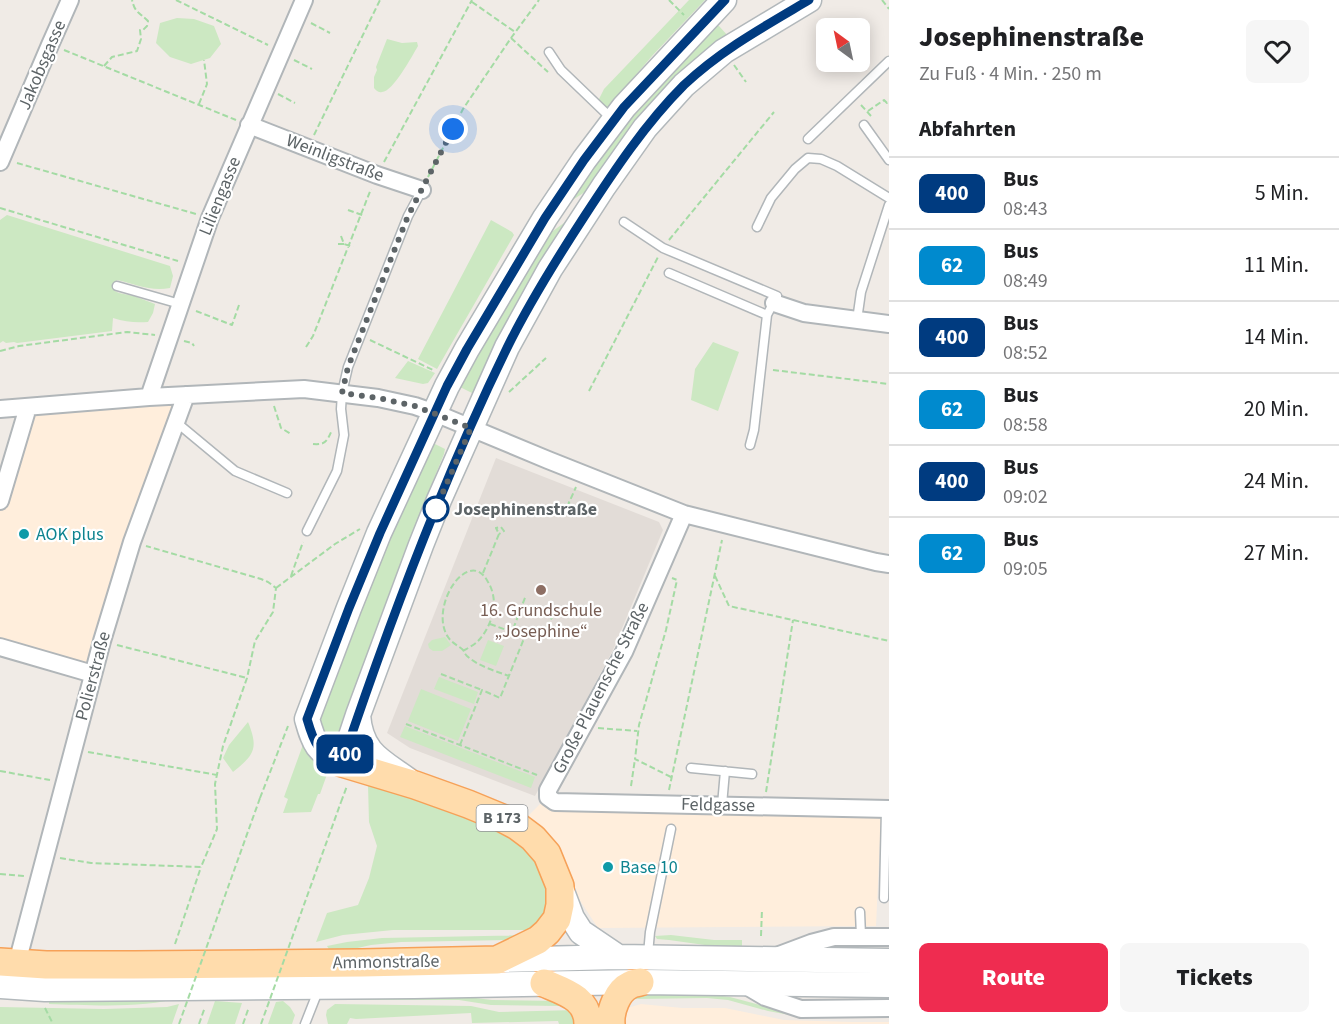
<!DOCTYPE html>
<html lang="de">
<meta charset="utf-8">
<style>
body{margin:0;font-family:"Source Sans 3",sans-serif;background:#f6f6f6;color:#202124;height:100vh;display:flex;flex-direction:column;font-size:22px;white-space:nowrap}
*{box-sizing:border-box;margin:0}
p{font-size:20px;color:#757577}
.icon{flex:none;width:33px;height:33px;fill:none;stroke:currentColor;stroke-width:2;stroke-linecap:round;stroke-linejoin:round}
.map{position:relative;flex:1;overflow:hidden}
.drawer{display:flex;flex-direction:column;background:#fff;width:450px}
.drawer>*{flex:none}
.badge{padding:0 12px;border-radius:9px;font-size:21px;line-height:39px}
.needle{width:39px;rotate:327deg}
.buttons{position:absolute;left:816px;top:18px;display:grid;gap:12px}
.buttons a{display:grid;place-items:center;width:54px;height:54px;border-radius:9px;background:#fff;box-shadow:0 3px 15px #0003;font-size:30px}
.you{position:absolute;width:30px;height:30px;margin:-15px;border:4px solid #fff;border-radius:50%;background:#1a73e8;box-shadow:0 0 0 9px #1a73e833}
.map>.badge{position:absolute;translate:-50% -50%;box-shadow:0 0 0 3px #fff}
h2{padding:0 30px;font-size:22px;line-height:54px}
.round{display:grid;place-items:center;flex:none;width:63px;height:63px;border-radius:9px;background:#f6f6f6}
.headline{display:flex;align-items:center;justify-content:space-between;height:102px;padding:0 30px}
h1{font-size:28px;font-weight:800;line-height:45px}
.button{display:flex;gap:12px;margin-top:auto;padding:12px 30px}
.button a{flex:1;height:69px;border-radius:9px;background:#ef2c50;color:#fff;font-size:24px;font-weight:800;line-height:69px;text-align:center}
.button a+a{background:#f6f6f6;color:#202124}
ul{padding:0;list-style:none}
li{display:flex;align-items:center;gap:18px;height:72px;padding:0 30px;border-top:2px solid #e0e0e0}
li div{flex:1}
li b{display:block;font-size:22px}
li em{font-style:normal}
li .badge{min-width:66px;font-weight:700;text-align:center}
main{display:flex;flex:1;min-height:0}
.map>svg:first-child{display:block}
</style>
<main>
<div class="map">
<svg width="889" height="1024" viewBox="0 0 889 1024">
<rect width="100%" height="100%" fill="#f0ebe6"/>
<!-- commercial -->
<path fill="#ffeedc" d="M186,395L93,674L0,647V501L28,407Z
M540,804L881,817L876,926L598,928L526,818Z
M641,1004L682,1008H725L784,1020L853,1022H889V1024H621L624,1009Z"/>
<!-- education -->
<path fill="#e2dcd7" d="M496,458L659,522L663,530L613,650L535,796L410,748L387,733Z"/>
<!-- green -->
<path fill="#cce8c2" d="M689,0H705L652,56L605,111L597,103L604,89Z
M177,18L194,19L214,26L221,44L210,58L191,64L170,57L156,43L160,23Z
M715,25L719,26L729,37L596,185L574,199L575,188L610,134Z
M387,39L402,43L417,42L418,46C412,56 393,92 382,92C378,93 376,90 374,88V77L377,70L376,67Z
M579,212L476,395L456,385L535,244Z
M7,215L170,266L173,276L170,288C151,292 135,284 117,280L114,287L115,291L119,293L134,296L155,304L153,313L148,322C136,323 125,322 113,318L112,331L17,343L14,342L6,343L3,341L0,343V220Z
M491,220L512,232L514,235L437,369L418,359Z
M713,342L739,352L718,411L691,400L695,369Z
M408,361L435,373L428,383L423,384L395,378Z
M429,441L445,449L444,454L409,540L388,607L335,753L319,729L320,719L359,611L390,539L398,506Z
M445,637L451,645L442,651H433L429,648L428,644L432,640Z
M488,640L504,646L496,666L480,660Z
M439,677L478,692L474,704L434,689Z
M421,689L471,709L458,741L408,721Z
M248,722C259,749 254,755 233,772L223,758L229,745Z
M405,726L535,777L531,788L400,737Z
M305,739L330,766L320,794H318L311,812L283,813L288,799L284,797Z
M368,785L416,795L515,835L541,862L551,906L536,930H393L343,935L316,942L327,913L358,905L369,878L377,846L369,822Z
M529,935L507,940L401,942L371,945L353,949L330,951L327,946L347,942L382,938Z
M671,935L714,940H742V947H719L669,940L657,939L655,936Z
M640,994H708L730,997L768,1007L807,1013H889V1017L806,1018L768,1011L728,1000L707,998L635,999L622,1003Z
M459,996L492,1000L559,1001V1006L491,1005L459,1000H340L349,997Z
M181,997C144,1009 89,1005 49,1004V1000Z
M215,1001L242,1003L235,1024H207Z
M283,1001L290,1007L295,1015L292,1024H268L276,1002Z
M179,1004L172,1024H0V1007L104,1009L167,1007Z
M335,1004L471,1006L499,1012L576,1010L580,1024H559L558,1021L472,1023L471,1013L356,1019L350,1018L347,1024H328L326,1015L327,1010Z"/>
<g fill="none" stroke-linecap="round" stroke-linejoin="round">
<defs>
<path id="lane" d="M549,52L561,70L612,119
M864,125L889,160
M808,139L889,61
M624,222L663,248L777,296L767,315L754,430L750,445
M757,227L771,198L795,169L808,158L821,159L837,166L889,198
M669,273L767,315
M117,286L180,304
M857,320L861,292L889,205
M176,422L235,471L287,493
M307,531L337,471L344,435L341,409L342,393L348,367L408,216L422,190
M691,768L752,774
M722,805L725,771
M884,898L886,809
M860,912L861,936
M648,954L650,932L671,829
M305,1024L318,991"/>
<path id="street" d="M249,125L377,175L422,190
M0,162L50,45L70,0
M774,303L804,313L889,324
M149,397L210,218L304,0
M0,409L149,397L304,389L378,398L415,406L435,413L548,460L684,514L876,562L889,564
M0,501L28,407
M684,514L624,652L548,790V797L555,802L889,809
M0,647L93,674
M779,955L811,943L834,937H889
M17,963L102,641L132,542L186,395
M743,984L765,997L801,1009L889,1008"/>
<path id="secondary" d="M724,0L624,107L584,160L545,218L467,349L447,386L379,533L349,608L307,719C314,744 317,752 342,763L358,715L421,545L439,500L507,347L550,269L604,186L645,128L684,85L724,51L809,0
M358,715C361,753 380,760 408,780
M560,886L572,918L581,932L618,957
M498,960L618,957L889,961
M0,986L45,989L181,988L414,986L640,982L889,985"/>
<path id="primary" d="M0,962L46,965H135L362,963L497,960L538,940L547,932L557,919L560,905V886L547,854L533,838L517,826L502,818L468,804L415,785L342,763
M544,983C565,992 588,998 588,1024
M611,1024C610,1011 617,991 630,985C633,983 636,983 640,982"/>
</defs>
<!-- lane casing -->
<use href="#lane" stroke="#b1b6b9" stroke-width="11"/>
<!-- street casing -->
<use href="#street" stroke="#b1b6b9" stroke-width="20"/>
<!-- secondary casing -->
<use href="#secondary" stroke="#b2b8bb" stroke-width="27"/>
<!-- primary casing -->
<use href="#primary" stroke="#f6a158" stroke-width="30"/>
<!-- path -->
<path stroke="#a4dba4" stroke-width="2" stroke-dasharray="6 3" stroke-linecap="butt" d="M176,0L268,45
M669,0L684,15
M882,0L889,9
M472,2L515,32
M311,23L330,33
M511,38L548,72
M64,50L236,120
M294,60L312,69
M734,65L746,82
M104,66L112,57L137,51L141,39L140,30H143L147,26L148,21C139,12 135,13 132,0
M278,94L295,103
M199,104L207,84L204,60
M861,105L871,116
M868,111L884,100L887,103L889,102
M314,135L380,0
M384,162L472,0
M17,163L196,214
M428,177L463,109L511,38L539,0
M0,208L178,261
M348,210L365,216
M341,236L344,244L353,247
M669,240L774,112
M338,244H344
M196,311L232,325L239,305
M370,340L433,370
M184,341L192,343L194,346
M306,347L313,336L371,189
M0,351L19,346L127,332L155,335
M773,370L889,384
M589,391L658,257
M509,392L546,358
M274,406L281,428L291,434
M313,444C326,445 327,441 332,430
M567,507L576,487
M483,573L499,534L496,528L501,527L504,531L499,534
M291,576L303,542
M715,576L729,606L889,641
M276,588L335,544L360,529
M490,624L512,632L526,595
M512,632L525,636
M117,645L247,678
M463,651C468,648 474,645 478,641C487,632 494,616 494,604C494,597 492,588 488,582C469,545 428,607 448,637C452,643 457,645 462,649C466,653 463,652 467,656C478,666 495,671 509,676
M441,674L482,690
M406,724L537,775
M598,728L637,731
M460,745L482,690L500,698L525,636H537L546,629L557,607
M88,752L217,775
M0,771L50,780
M671,777L635,759L639,725L666,630L677,580L672,578
M631,786L635,759
M669,790L722,540
M766,792L793,620
M260,798L288,726
M341,802L347,786
M60,858L91,863L201,867L217,829L215,784L223,746L247,678L255,641L273,612L276,588L268,582L261,579L146,546
M0,874L24,876
M761,936L762,909
M175,944L201,867
M45,1008L53,1024
M199,1024L205,1007
M243,1024L249,1007"/>
<!-- lane -->
<use href="#lane" stroke="#fff" stroke-width="8"/>
<!-- street -->
<use href="#street" stroke="#fff" stroke-width="16"/>
<!-- secondary -->
<use href="#secondary" stroke="#fff" stroke-width="24"/>
<!-- primary -->
<use href="#primary" stroke="#ffdcac" stroke-width="27"/>
<!-- path-bridge -->
<path stroke="#a4dba4" stroke-width="2" stroke-dasharray="6 3" stroke-linecap="butt" d="M179,1024L260,798
M261,1024L341,802"/>
</g>
<g fill="none" stroke-linecap="round" stroke-linejoin="round">
<defs>
<path id="line" d="M725,0L624,107L584,160L545,218L467,349L447,386L380,533L349,608L307,719C314,743 317,752 342,763C389,623 442,481 507,348C529,303 556,260 584,217C614,171 645,124 684,85C721,50 765,26 809,0"/>
</defs>
<!-- line casing -->
<use href="#line" stroke="#fff" stroke-width="14"/>
<!-- line -->
<use href="#line" stroke="#003b80" stroke-width="9"/>
<!-- walk -->
<path stroke="#5d6467" stroke-width="6" stroke-dasharray="0 10.8" d="M436,509L433,515L471,428L415,406L378,398L342,393L348,367L408,216L453,129"/>
</g>
<!-- markers -->
<circle fill="#fff" stroke="#003b80" stroke-width="3" cx="436" cy="509" r="12"/>
<g fill="#0f9aa8" stroke="#fff" stroke-width="2">
<circle cx="24" cy="534" r="6"/>
<circle cx="608" cy="867" r="6"/>
</g>
<circle fill="#8d6e63" stroke="#fff" stroke-width="2" cx="541" cy="590" r="6"/>
<g text-anchor="middle" dominant-baseline="central" stroke-width="4.5" stroke-linejoin="round" paint-order="stroke">
<!-- shield labels -->
<rect fill="#fff" stroke="#8e9295" stroke-width="1.5" x="476.5" y="805" width="51" height="26" rx="4.5"/>
<g font-size="16" font-weight="bold" fill="#5d6467">
<text x="502" y="818">B 173</text>
</g>
<!-- street labels -->
<g font-size="18" fill="#5d6467" stroke="#fff">
<text transform="translate(42 65) rotate(-67)">Jakobsgasse</text>
<text transform="translate(335 158) rotate(21)">Weinligstraße</text>
<text transform="translate(220 196) rotate(-68)">Liliengasse</text>
<text transform="translate(93 676) rotate(-75)">Polierstraße</text>
<text transform="translate(601 688) rotate(-63)">Große Plauensche Straße</text>
<text transform="translate(718 805) rotate(1)">Feldgasse</text>
<text transform="translate(386 962) rotate(-1)">Ammonstraße</text>
</g>
<!-- stop labels -->
<g font-size="18" font-weight="bold" fill="#5d6467" stroke="#fff" text-anchor="start">
<text x="454" y="509">Josephinenstraße</text>
</g>
<!-- culture labels -->
<g font-size="18" fill="#0d838f" stroke="#fff" text-anchor="start">
<text x="36" y="534">AOK plus</text>
<text x="620" y="867">Base 10</text>
</g>
<!-- education labels -->
<g font-size="18" fill="#785e54" stroke="#fff">
<text x="541" y="610">16. Grundschule<tspan x="541" dy="21">„Josephine“</tspan></text>
</g>
</g>
</svg>
<div class="buttons">
<a><svg class="needle" viewBox="-14 -14 28 28"><path d="M0-13l5 13h-10z" fill="#e53935"/><path d="M0 13l5-13h-10z" fill="#757577"/></svg></a>
</div>
<div class="you" style="left:453px;top:129px"></div>
<b class="badge" style="left:345px;top:754px;background:#003b80;color:#fff">400</b>
</div>
<section class="drawer">
<div class="headline"><div><h1>Josephinenstraße</h1><p>Zu Fuß · 4 Min. · 250 m</p></div><a class="round"><svg class="icon" aria-label="heart" viewBox="0 0 24 24"><path d="M12 20l-8-8c-3-5 5-10 8-4 3-6 11-1 8 4z"/></svg></a></div>
<h2>Abfahrten</h2>
<ul>
<li><span class="badge" style="background:#003b80;color:#fff">400</span><div><b>Bus</b><p>08:43</p></div><em>5 Min.</em></li>
<li><span class="badge" style="background:#008ace;color:#fff">62</span><div><b>Bus</b><p>08:49</p></div><em>11 Min.</em></li>
<li><span class="badge" style="background:#003b80;color:#fff">400</span><div><b>Bus</b><p>08:52</p></div><em>14 Min.</em></li>
<li><span class="badge" style="background:#008ace;color:#fff">62</span><div><b>Bus</b><p>08:58</p></div><em>20 Min.</em></li>
<li><span class="badge" style="background:#003b80;color:#fff">400</span><div><b>Bus</b><p>09:02</p></div><em>24 Min.</em></li>
<li><span class="badge" style="background:#008ace;color:#fff">62</span><div><b>Bus</b><p>09:05</p></div><em>27 Min.</em></li>
</ul>
<div class="button"><a>Route</a><a>Tickets</a></div>
</section>
</main>
